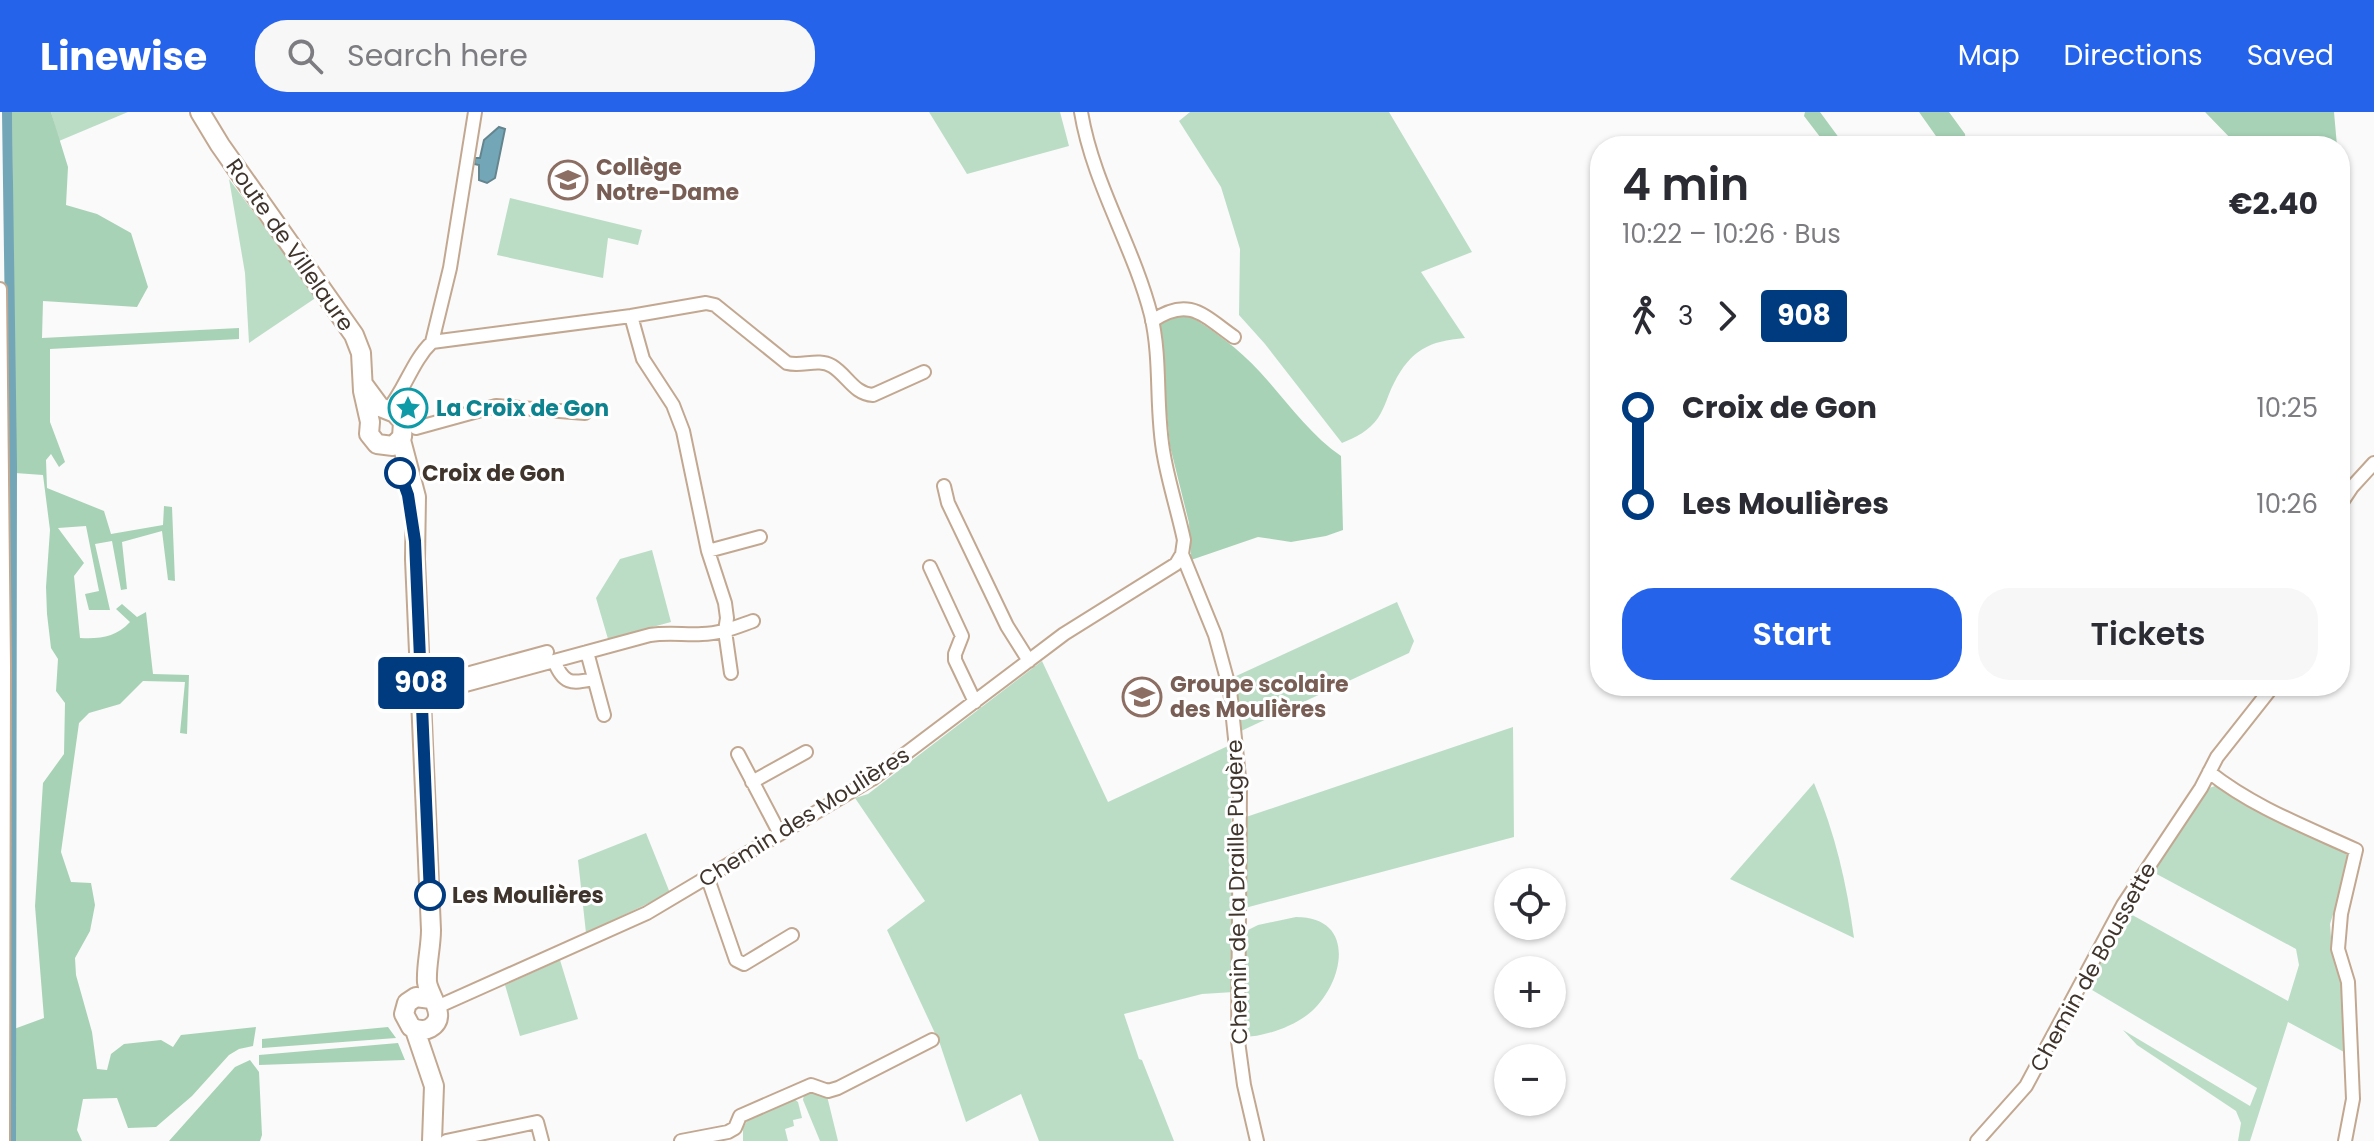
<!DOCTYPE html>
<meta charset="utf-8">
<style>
body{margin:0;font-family:Poppins,sans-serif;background:#f7f7f7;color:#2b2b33;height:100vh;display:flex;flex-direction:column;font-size:30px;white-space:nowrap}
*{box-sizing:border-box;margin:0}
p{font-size:26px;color:#7c7c81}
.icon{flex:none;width:44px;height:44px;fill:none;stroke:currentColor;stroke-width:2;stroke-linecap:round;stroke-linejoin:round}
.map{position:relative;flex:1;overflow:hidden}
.panel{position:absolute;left:1590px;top:24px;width:760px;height:560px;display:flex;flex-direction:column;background:#fff;border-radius:32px;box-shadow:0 2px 6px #0004}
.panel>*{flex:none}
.badge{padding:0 16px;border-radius:6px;font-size:28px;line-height:52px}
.tools{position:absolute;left:1494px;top:756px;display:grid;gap:16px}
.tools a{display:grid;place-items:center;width:72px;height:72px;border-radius:50%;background:#fff;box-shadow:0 2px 6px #0004;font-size:40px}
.map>.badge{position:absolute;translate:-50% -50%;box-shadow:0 0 0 4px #fff}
.legs{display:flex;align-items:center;gap:12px;height:88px;padding:0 32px;font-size:26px}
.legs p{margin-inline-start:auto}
.overview{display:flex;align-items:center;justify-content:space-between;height:136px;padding:0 32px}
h1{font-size:44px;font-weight:600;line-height:60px}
.button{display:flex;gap:16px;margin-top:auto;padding:16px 32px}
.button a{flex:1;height:92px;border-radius:32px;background:#2563eb;color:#fff;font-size:32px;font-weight:600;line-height:92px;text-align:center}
.button a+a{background:#f7f7f7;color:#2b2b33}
ul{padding:0 32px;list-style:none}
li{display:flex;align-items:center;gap:28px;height:96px;font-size:30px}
li i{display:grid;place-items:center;width:12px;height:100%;margin:0 10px;background:currentColor}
li i::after{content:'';width:20px;height:20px;margin:-10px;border:6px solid;border-radius:50%;background:#fff}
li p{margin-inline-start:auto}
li:first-child i{background:linear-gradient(#0000 50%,currentColor 0)}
li:last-child i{background:linear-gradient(currentColor 50%,#0000 0)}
header{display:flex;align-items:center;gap:48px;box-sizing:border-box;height:112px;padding:0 40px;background:#2563eb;color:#fff}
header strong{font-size:38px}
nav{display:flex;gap:44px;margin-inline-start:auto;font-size:28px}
.search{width:560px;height:72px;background:#f7f7f7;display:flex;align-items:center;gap:20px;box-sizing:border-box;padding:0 28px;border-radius:32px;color:#7c7c81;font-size:30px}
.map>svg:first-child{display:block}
</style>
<header>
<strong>Linewise</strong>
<div class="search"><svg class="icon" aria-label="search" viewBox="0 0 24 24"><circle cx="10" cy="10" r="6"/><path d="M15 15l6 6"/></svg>Search here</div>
<nav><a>Map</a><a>Directions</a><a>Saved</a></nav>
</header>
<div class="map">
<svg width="2374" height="1029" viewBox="0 0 2374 1029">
<rect width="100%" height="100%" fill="#fafafa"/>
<!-- green -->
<path fill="#bbddc6" d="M51,0H128L59,29Z
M929,0H1060L1069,34L967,62Z
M1190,0H1389L1472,140L1421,160L1465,226C1429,229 1411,238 1394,271C1388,282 1385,296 1378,306C1369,319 1356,325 1342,331L1265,232L1239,203L1240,137L1221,75L1179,9Z
M229,67L317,185L249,231L245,161Z
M510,86L642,118L638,133L608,126L603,166L497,143Z
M652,438L671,510L608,527L596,486L620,447Z
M1397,490L1414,529L1409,541L1241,619L1234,565Z
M1042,549L1108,690L1230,633L1234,880L1202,882L1124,902L1139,947L1142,948L1174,1029H1039L1021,982L966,1010L940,932L887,818L925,789L855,686L868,682Z
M1513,615L1514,725L1245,796L1246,705Z
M1814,671C1835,721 1847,772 1854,826L1730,767Z
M2218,673L2342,734L2350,749L2330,812L2332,838L2343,878L2344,940L2288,910L2250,1029H2238L2241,1011L2236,999L2137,933L2123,918L2250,994L2257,976L2087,875L2125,799L2288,889L2299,853L2296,837L2151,759L2206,677Z
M646,721L670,781L586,821L578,748Z
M1296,805C1357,805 1344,870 1312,899C1296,914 1264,925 1243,925L1242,821L1258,813Z
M560,848L578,907L520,924L505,873Z
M813,977L827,984L838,1029H820L803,988L804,982Z
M794,987L798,990L802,1006L793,1008L794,1014L785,1017L788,1029H743V1016L748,1007Z"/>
<!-- forest -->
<path fill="#a7d2b6" d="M12,0H51L68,55L66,93L97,102L131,121L148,175L137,195L43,189L42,226L239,216V227L50,237V310L65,350L59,355L51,342L46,348L47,376L104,399L111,422L163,413L164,394L172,395L175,469L168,468L162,419L122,430L127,477L121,478L112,429L95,432L110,498H89L85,482L99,479L86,414L58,416L84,451L74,464L80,526C101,527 116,525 130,510L116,497L122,492L137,505L146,500L153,562L189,563L187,622L180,621L185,570L143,569L120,592L89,601L79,611L61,740L71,770L91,771L95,793L90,819L75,846L76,863L92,920L97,957L107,958L111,942L124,932L161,928L173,935L181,923L256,915L253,934L239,937L229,943L192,984L156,1015L128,1016L117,986L83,987L77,1018L82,1029H14V917L44,906L35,794L43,671L64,642L65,591L56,579L58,547L51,536L47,502L46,475L50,418L43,363L15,361Z
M1805,0H1820L1845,34H1827L1804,4Z
M1919,0H1949L1965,22L1966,34H1943Z
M2205,0H2334L2337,34H2238Z
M1187,202C1214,219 1238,236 1260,260C1286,288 1309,322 1341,344L1343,418L1326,424L1291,430L1258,425L1191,448L1189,411L1170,334L1158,211Z
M388,915L396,926L262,936V927Z
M398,931L405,948L259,953V943Z
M250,948L259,960L262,1023L260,1029H169L235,955Z"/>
<!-- water -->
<path fill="#73a7b7" stroke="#64858d" stroke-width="2" d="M499,15L505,17L495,66L487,71L479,68V53L474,52L475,46H480L484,28Z"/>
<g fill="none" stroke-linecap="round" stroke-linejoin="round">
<!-- canal -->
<path stroke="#73a7b7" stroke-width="10" d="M7,0L12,353L11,1029"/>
<defs>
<path id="street" d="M0,177L4,554L3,1029
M631,204L643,247L673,293L683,319L708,439L725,491L727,506L725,519L731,561
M1152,209C1189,184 1203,203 1234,225
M432,230L450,156L475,0
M387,299C405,278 412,249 432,230L631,204L706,191L715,193L787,251C802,255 818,246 832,254C847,263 854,282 873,283L924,260
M416,316L496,294L585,301
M944,374L948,391L1007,514L1029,549
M2340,393L2352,375L2374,351
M708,439L760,425
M1182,442L1215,523L1230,578L1240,675L1238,929L1244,973L1257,1029
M930,455L962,524L955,542V548L975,590
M587,540L604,603
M554,549C564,572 570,572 594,567
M438,574L448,567L547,540
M422,591L436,581L650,523C668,520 685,523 702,522C720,522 736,515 753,509
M738,642L780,722
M2209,660C2253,695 2306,715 2356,738L2341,802L2338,837L2348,870L2353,987L2345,1029
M752,670L806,640
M707,764L736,848L744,852L792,823
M437,895L647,801L872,667L1064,522L1176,452L1182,442L1184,428C1178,400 1169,372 1164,344C1155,298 1162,249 1151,203C1133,133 1093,72 1081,0
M446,1029L537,1010L542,1029
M681,1029L728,1020L735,1016L740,1004L811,973L828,979L838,976L932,928
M1977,1029L2026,974L2123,793L2201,676L2217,645L2273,574"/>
<path id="primary" d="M200,0L220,33L354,223L361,241L363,279L370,310L369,322L377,332L393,334L402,325L403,310L395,301L380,295L363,272
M401,328L416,385L415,447L431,818C431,835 426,854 427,870C429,885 449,905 430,916C423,920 417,918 411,915L404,902L407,891L416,885L431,887
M415,918L434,974L432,1029"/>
</defs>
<!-- street casing -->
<use href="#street" stroke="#c3a891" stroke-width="16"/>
<!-- primary casing -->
<use href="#primary" stroke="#c3a891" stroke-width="22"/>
<!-- street -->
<use href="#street" stroke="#fff" stroke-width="12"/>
<!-- primary -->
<use href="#primary" stroke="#fff" stroke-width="18"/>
</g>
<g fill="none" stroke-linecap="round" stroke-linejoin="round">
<defs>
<path id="line-1" d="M400,361L408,383L415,429L430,783"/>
</defs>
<!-- line-1 casing -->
<use href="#line-1" stroke="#fff" stroke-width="18"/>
<!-- line-1 -->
<use href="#line-1" stroke="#003b80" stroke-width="12"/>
</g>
<!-- icons -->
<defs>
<symbol id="school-ring" viewBox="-11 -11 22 22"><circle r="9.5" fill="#fff" stroke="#8d6e63" stroke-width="1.5"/><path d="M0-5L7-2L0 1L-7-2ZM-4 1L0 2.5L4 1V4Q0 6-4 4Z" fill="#8d6e63"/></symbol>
<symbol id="sight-ring" viewBox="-11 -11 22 22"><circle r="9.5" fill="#fff" stroke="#0f9aa8" stroke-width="1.5"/><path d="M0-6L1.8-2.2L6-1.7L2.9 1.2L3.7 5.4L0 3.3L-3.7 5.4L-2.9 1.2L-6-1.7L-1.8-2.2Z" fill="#0f9aa8"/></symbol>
</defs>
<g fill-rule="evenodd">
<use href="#school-ring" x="546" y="46" width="44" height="44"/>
<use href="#sight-ring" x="386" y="274" width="44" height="44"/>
<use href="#school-ring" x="1120" y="563" width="44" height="44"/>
</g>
<!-- markers -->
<g fill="#fff" stroke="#003b80" stroke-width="4">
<circle cx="400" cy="361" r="14"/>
<circle cx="430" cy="783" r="14"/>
</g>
<g text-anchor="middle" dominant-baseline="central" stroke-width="6" stroke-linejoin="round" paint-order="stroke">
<!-- education labels -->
<g font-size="22" font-weight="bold" fill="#785e54" stroke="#fff" text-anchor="start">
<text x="596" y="55">Collège<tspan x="596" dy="25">Notre-Dame</tspan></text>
<text x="1170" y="572">Groupe scolaire<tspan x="1170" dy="25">des Moulières</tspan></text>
</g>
<!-- street labels -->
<g font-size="22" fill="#40352c" stroke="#fff">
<text transform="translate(290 133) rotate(55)">Route de Villelaure</text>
<text transform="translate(804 705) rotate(-32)">Chemin des Moulières</text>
<text transform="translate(1237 780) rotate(-91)">Chemin de la Draille Pugère</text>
<text transform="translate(2093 855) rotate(-61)">Chemin de Boussette</text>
</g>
<!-- culture labels -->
<g font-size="22" font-weight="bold" fill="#0d838f" stroke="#fff" text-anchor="start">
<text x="436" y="296">La Croix de Gon</text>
</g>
<!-- stop labels -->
<g font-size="22" font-weight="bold" fill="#40352c" stroke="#fff" text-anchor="start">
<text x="422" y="361">Croix de Gon</text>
<text x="452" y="783">Les Moulières</text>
</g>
</g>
</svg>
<div class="tools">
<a><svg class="icon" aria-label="locate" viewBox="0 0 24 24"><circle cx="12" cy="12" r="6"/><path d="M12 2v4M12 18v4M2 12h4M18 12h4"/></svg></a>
<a>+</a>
<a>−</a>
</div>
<b class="badge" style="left:421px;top:571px;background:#003b80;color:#fff">908</b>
<section class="panel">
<div class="overview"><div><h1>4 min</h1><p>10:22 – 10:26 · Bus</p></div><b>€2.40</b></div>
<div class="legs"><svg class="icon" aria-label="walk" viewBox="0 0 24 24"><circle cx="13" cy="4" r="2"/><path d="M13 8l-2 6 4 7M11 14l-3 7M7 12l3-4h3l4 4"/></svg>3<svg class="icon" aria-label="forward" viewBox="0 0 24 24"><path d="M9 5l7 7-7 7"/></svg><b class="badge" style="background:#003b80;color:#fff">908</b></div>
<ul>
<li><i style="color:#003b80"></i><b>Croix de Gon</b><p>10:25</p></li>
<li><i style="color:#003b80"></i><b>Les Moulières</b><p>10:26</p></li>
</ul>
<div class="button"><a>Start</a><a>Tickets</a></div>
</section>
</div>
